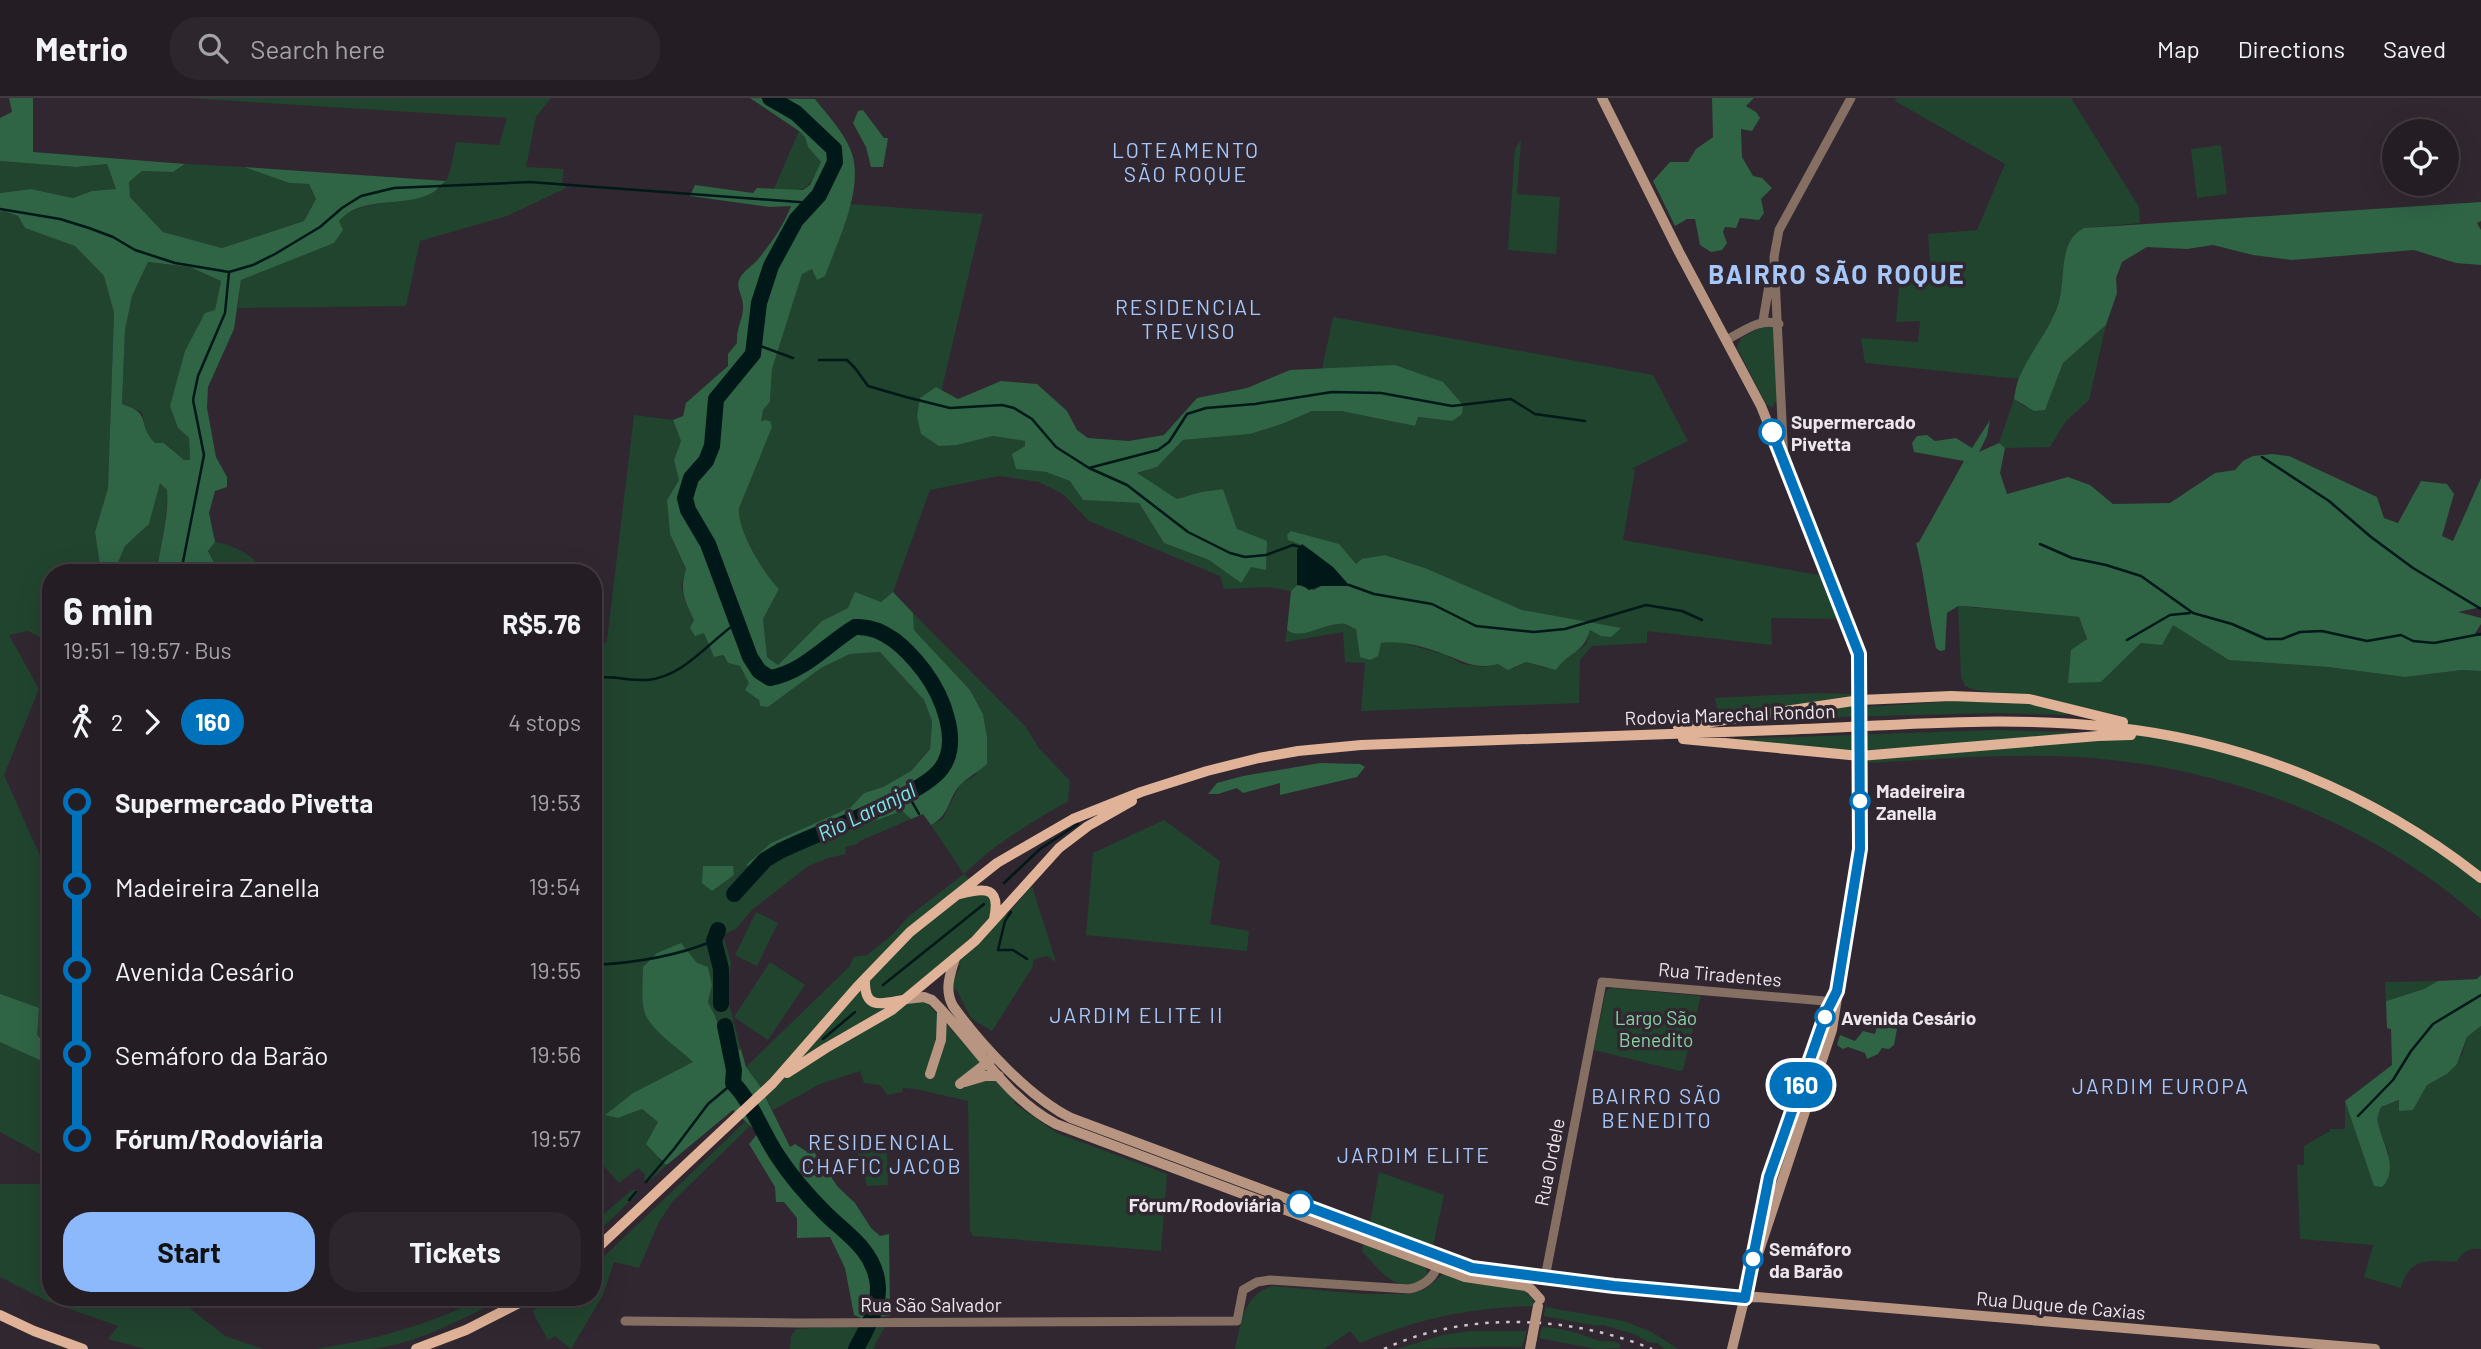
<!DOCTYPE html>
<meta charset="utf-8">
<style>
body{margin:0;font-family:Barlow,sans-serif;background:#2d262c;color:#f1f3f6;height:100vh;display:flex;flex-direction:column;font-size:26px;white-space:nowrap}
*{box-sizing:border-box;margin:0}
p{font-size:23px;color:#a3a2a6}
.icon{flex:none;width:38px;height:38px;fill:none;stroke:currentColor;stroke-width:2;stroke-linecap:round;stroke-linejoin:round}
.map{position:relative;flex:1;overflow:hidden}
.drawer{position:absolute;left:42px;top:466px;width:560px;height:742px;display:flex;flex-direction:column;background:#251d24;border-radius:28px;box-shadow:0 7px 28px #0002,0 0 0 2px #423b41}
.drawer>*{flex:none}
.badge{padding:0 14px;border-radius:23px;font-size:24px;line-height:46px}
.controls{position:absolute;left:2382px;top:21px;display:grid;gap:14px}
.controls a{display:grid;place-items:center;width:77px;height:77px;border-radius:50%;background:#251d24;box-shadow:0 7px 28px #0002,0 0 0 2px #423b41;font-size:35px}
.map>.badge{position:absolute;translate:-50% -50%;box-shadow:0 0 0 4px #fff}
.legs{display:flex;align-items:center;gap:10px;height:77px;padding:0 21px;font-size:23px}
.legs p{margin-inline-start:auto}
.summary{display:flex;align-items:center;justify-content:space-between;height:119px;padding:0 21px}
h1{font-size:38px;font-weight:700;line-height:52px}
.action{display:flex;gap:14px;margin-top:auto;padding:14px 21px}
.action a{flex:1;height:80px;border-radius:28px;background:#8cb9fc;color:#111;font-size:28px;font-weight:700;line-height:80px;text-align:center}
.action a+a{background:#2d262c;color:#f1f3f6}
ul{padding:0 21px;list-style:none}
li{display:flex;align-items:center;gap:24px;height:84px;font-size:26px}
li i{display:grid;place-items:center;width:10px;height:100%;margin:0 9px;background:currentColor}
li i::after{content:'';width:18px;height:18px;margin:-9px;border:5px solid;border-radius:50%;background:#251d24}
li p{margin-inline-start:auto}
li:first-child i{background:linear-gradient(#0000 50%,currentColor 0)}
li:last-child i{background:linear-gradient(currentColor 50%,#0000 0)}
header{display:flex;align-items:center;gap:42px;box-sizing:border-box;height:98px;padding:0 35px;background:#251d24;border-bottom:2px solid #423b41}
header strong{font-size:33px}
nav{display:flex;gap:38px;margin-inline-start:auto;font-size:24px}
.search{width:490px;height:63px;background:#2d262c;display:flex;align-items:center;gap:18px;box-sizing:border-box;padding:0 24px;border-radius:28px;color:#a3a2a6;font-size:26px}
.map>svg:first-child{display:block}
</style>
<header>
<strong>Metrio</strong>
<div class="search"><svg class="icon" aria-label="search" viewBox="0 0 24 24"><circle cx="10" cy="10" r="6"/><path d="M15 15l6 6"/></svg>Search here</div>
<nav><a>Map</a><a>Directions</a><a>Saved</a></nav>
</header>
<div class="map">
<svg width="2481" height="1251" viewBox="0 0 2481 1251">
<rect width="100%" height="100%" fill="#312730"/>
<!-- green -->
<path fill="#21442f" d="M551,0L536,19L526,69L564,71L562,84L566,90L507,118L420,143L406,208L238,210L241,182L260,173L339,123C364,94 430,114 447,81C452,70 453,55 456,44L499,47L507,20L188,0Z
M1896,0H2071L2139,109L2140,125L2084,130L2066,153L2063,188L2052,224L2019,281L1865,265L1861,240L1918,244L1920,223L1896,224L1900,178L1931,176L1928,136L1977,132L2005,66L1895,3Z
M799,33L805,39L808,49L821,64C806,96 807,92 773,93Z
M1521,42L1517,96L1560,99L1556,156L1508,152L1515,51Z
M2221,47L2227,96L2197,100L2191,51Z
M0,63L76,69L107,66L116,91L92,93L73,100L31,91L0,95Z
M185,66L244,69L289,85L309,86L316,101L304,123L222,150L163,134L130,99L128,84L142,73L173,74Z
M850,106L983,116L930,341L957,347L993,338L1025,343V348L1017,371L1046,374L1071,383L1083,402L1139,405L1164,445L1209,462L1241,485L1237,431L1223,391L1201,394L1177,401L1136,376L1157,369L1183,342L1250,336L1282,326L1312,313H1341L1415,328L1418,319L1452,323L1395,268L1322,271L1333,219L1653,277L1688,343L1631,371L1635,372L1623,442L1819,477L1837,521L1771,520L1772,547L1647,533V545L1592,548L1580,562L1579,605L1361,613L1365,565L1345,564L1343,534L1285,544L1287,532C1302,544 1326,523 1345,526C1349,527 1352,530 1356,531L1360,558L1381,545L1396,543L1446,557L1462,566L1483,569L1498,566L1514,570L1526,564L1545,570L1563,563L1586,547L1590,532L1620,531L1522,512L1425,470L1386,457L1356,466L1338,446L1288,442L1302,446L1297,487L1291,493L1268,489L1224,491L1220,478L1089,423L1063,396L1039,384L999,378L930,392L893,494L881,504L848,510L822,523L778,567L767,559L763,521L779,491C764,476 737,432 739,410L763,312L770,304L772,271L802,175L812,171L825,178Z
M4,113L18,118L25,130L75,147L104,178L114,215L108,390L95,434L101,474H51V545L28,533L9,537L39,591L4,677L46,771L51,772V1062L0,1034V114Z
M148,164L190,169L221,183L215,212L178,330L189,340L190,362H184L165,345L155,346L147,338L142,314L122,306L125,232L132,198Z
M1765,227L1773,229L1774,232L1777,302L1772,309L1766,306L1737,250L1741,240Z
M2106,227L2089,302L2066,323L2050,349L2005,350L1999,345L2014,301L2025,309L2045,312L2063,265Z
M634,317L673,322L681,343L674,362L679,382L667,402L670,436L686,472L681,487L684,500L694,523L728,565L740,568L759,602L760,608L768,609L821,570L850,556L880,554L924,602L932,623L930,650L911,673L883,689L864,695L851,709L771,745L761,771L792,753L902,713L911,721L860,743L857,746L845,749L846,756L828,760L808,768L752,812L736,831L723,837L731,865L727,899L741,951L739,953L730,949L724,950L716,920L708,904L712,887L681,845L666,940L694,964L633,995L606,1016L618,1020L642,1011L658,1024L659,1061L662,1065L668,1066L647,1085L644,1081L645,1076L638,1070L619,1085L593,1056V559L607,542Z
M160,384L167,391C168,419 160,447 157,474H114L125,448L149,426Z
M215,444C237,448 252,457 266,474H219L208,452Z
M1958,508L2079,519L2101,584L2141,545L2173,526L2229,562L2328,569L2405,579L2462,572L2481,573V821C2370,723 2223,667 2075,659C2007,655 1937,661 1869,665L1870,660L2121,640L2124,619L2043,600L1975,592L1965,588L1961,579Z
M913,515L1026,629L1038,649L1070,683L1068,703C1032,724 994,746 964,776L1007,817L1032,788L1056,864L1047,858L1034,861L1032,870L992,933L971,920L956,891L952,892L954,882L961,867L948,870L918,895L1016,1002L1014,1005L1057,1035L1167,1076L1161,1153L973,1138L970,1132L968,1003L916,991L903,990L902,994L887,997L880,987L864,985L860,973L820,986L773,1012L760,988L746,969L850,868L853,859L867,857L892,837L908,819L964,776L931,727L943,721L960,686L976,677L987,639L983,616L970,592L914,532Z
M1818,595L1851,596V598L1730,617L1717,610L1715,600Z
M1973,602L2014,603L2067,614V617L1993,615L1757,621L1852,607L1865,609Z
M1994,632L2075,634V637L1866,652L1865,649L1854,650L1853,653L1732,641Z
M1164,722L1220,763L1210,826L1249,833L1247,853L1086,837L1093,755Z
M756,814L778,825L757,868L735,857Z
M770,864L805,887L768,942L734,919Z
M2438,883L2424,891L2386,903L2385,884Z
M1613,890L1701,898L1683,972L1679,973L1594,952L1605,896L1608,891Z
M2481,928V1151C2468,1150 2464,1154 2456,1164C2428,1163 2410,1158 2401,1190L2364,1179L2373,1147L2300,1141L2297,1067H2304V1048L2330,1033V1031H2345V1003L2374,1087L2389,1056L2376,1023L2381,1009L2400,1002L2413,1012L2427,987L2447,976L2462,957L2467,939Z
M745,1024L750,1028L673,1103L659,1124L639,1170L614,1164L603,1197L571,1251L555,1238L548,1242L532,1213L554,1199H593V1169Z
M880,1050L887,1054L888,1087L867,1088L858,1056Z
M1379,1074L1444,1097L1433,1148L1370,1124Z
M51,1083V1199H176L225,1238L263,1251H145L108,1241L118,1228L47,1203L0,1179V1086H38Z
M635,1092L638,1095L593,1139V1125L631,1093Z
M1365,1146L1426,1170L1428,1176C1401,1203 1380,1173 1362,1153L1363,1147Z
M1443,1176L1525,1193L1533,1201L1534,1208C1467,1210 1421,1220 1360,1245L1350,1233L1324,1251H1235C1241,1226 1243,1197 1272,1188L1363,1196H1410L1427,1190Z
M484,1199H506C468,1218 413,1248 370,1251C353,1251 334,1251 316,1251C374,1242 432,1226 484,1199Z
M1545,1209L1624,1223L1652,1234L1678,1251H1665L1657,1245L1648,1244L1634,1236L1603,1227L1597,1228L1544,1218Z
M861,1220H881V1226L884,1230L873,1251H790L791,1238L796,1231L859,1227Z
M1542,1229C1563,1230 1578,1235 1597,1242C1605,1245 1611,1241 1620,1246V1250L1596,1251L1539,1240Z
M1471,1233H1527L1522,1249C1480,1247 1439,1251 1397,1251L1443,1237Z"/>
<!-- forest -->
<path fill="#2f6445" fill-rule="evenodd" d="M9,0H33V54L185,66L173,74L142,73L129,84L130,99L163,134L222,150L304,123L316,101L309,86L289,85L244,69L446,83C442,86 438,91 434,94C405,111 362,96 339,123L343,132L334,145L241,182L234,231L208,289L207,310L216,359L227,379V389L215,393L209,415L215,444L208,453L219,474H157C160,447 169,419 167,392L160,385L149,426L125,448L114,474H101L95,434L108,390L114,215L104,178L75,148L25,130L18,118L4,113L0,114V95L31,91L73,100L92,93L116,91L107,66L76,69L0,63V20L12,14ZM148,164L190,169L221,183L215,212L205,215L185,253L170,308L178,330L189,340L190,362H184L164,345H155C136,327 154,316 122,306L125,232L132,198Z
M750,0L815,1C829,19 847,37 853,59C862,95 837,145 825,178L817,182L812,171L802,176L772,271L770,304L763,312L761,324L764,322L770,323L772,329L739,410C737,432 764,476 779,491L763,521L767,559L778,567L822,523L848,510L855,494L881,504L893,494L913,515L914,532L970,592L983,616L987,639V666C979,673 967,680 960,687C947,702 951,716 931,727L923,716L911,721L902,713L792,753L761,771L746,767L771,745L851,709L864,695L883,689L911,673L930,651L932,623L924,602L880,554L850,556L821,570L768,609L760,608L759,602L745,592L749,585L740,568L728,565L723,557L714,559L704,535L695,538L690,530L694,522C685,502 679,494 686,471L670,436L667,402L679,382L674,362L681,343L673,322L683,318L686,305L728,268V256L737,245C736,229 744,220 743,207C743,198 735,189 740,180C744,172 754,167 759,160C773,143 783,128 791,108L770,109L690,98L695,87L753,95L757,90L803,92L810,87L821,64L808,49L805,39L799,33Z
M1712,0H1754L1746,8L1756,14L1760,20L1752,33L1741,31L1742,59L1753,78L1762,80L1772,90L1761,101L1764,115L1759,122L1740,120L1736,130L1725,129L1723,134L1727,145L1722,152L1711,154L1700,147L1695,121H1687L1675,128L1653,83L1670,64H1688L1696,51L1713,39Z
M863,12L884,40H888L883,69H871L866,49L853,25L858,13Z
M2481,104V123L2477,125L2481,132V167L2456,165L2414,152L2292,162L2253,157L2213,147L2187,151L2147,149L2122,164L2116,180L2117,195L2106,227L2063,265L2045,312L2034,313L2014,301C2015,295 2016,287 2019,280C2030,253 2051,232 2059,203C2066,178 2058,143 2084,130Z
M1395,267L1443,284L1463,307L1462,316L1452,323L1418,319L1415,328L1341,313H1312L1282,326L1250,336L1183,342L1157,369L1137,375L1177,401L1201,394L1223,391L1237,431L1267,443L1266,472L1251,469L1241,485L1209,462L1164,445L1139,405L1083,402L1070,383L1046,374L1016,371L1012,356L1025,348V343L993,338L957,347L939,348L921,336L917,318L920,300L936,289L958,301L1001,283L1037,286L1067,313L1077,332L1088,340L1129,343L1164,337L1197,300L1247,290L1290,272Z
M1990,322L1987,338L1979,354L1999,345L2005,350L2000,375L2007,396L2068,379L2090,387L2113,406L2170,405L2215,375L2235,372L2243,363L2253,358L2272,356L2289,358L2377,399L2384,420L2398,425L2421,383L2447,386L2454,396L2442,438L2453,443L2481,380V509L2458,514L2481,520V526L2474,537L2481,538V573L2462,572L2405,579L2328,569L2229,562L2173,527L2162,547L2141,545L2101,584L2068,585L2071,552L2087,541L2079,519L1976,509L1958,508L1947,515L1945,552L1940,553L1936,550C1928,515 1925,479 1916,445L1919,444L1964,363L1914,354L1912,345L1917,338L1927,337L1935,343L1956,340L1972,350Z
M1291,433L1339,446L1356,466L1362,461L1385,457L1425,470L1522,512L1621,530L1611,539L1601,538L1590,532C1583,557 1570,552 1556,572L1526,564L1508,572L1498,566C1475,572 1466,564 1446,557C1426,549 1401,542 1381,545L1378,558L1370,562L1360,559L1356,531C1352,530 1349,527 1345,526C1326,523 1302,544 1287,532L1291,493L1297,487L1314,492L1321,488H1349C1329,468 1317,451 1288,442L1287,437Z
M1320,665L1360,666L1365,669L1357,679L1280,697V685L1243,695L1237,690L1218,696H1208L1217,685L1243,678Z
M703,768H733L734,777L712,793L702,785Z
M681,845L697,865L708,869L712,887L708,904L716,920L724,950L730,949L738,953L741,951L746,969L760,988L790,1049L795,1046L809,1055L814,1054L838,1089L855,1105L871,1130L880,1138L889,1136L890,1218L861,1220L854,1217L845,1170L830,1139L797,1140V1120L784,1104H776L775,1089L749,1046L758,1035L733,1012L668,1066H665L646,1046L658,1024L642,1011L618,1020L605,1017L633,995L693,964C679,950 658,938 647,920C640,907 643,884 643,869L657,855Z
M2481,877V928L2467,939L2457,966L2447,976L2427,987L2413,1012L2399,1013V1002L2381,1009C2379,1015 2376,1020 2378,1025C2382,1045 2400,1071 2382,1089L2374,1088L2345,1003L2392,967L2391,931L2387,930L2386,903L2424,891L2438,883L2477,881Z
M0,896L39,910L37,937L46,947L51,946V967L0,944Z
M1883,922L1891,923L1897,931L1894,947L1889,951L1882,950L1878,956L1867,961L1865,955L1848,949L1843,951L1837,947L1840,937L1855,943L1863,933L1875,936L1878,925Z"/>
<!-- water -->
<path fill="#011819" d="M1302,446L1333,469L1350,488H1321L1309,492L1302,487H1297V452Z"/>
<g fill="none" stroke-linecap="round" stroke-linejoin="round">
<!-- stream -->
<path stroke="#011819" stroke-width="2.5" d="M0,111L60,121L89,130L113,139L135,152L175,165L229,174L253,167L275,156L320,129L342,110L361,98L394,90L530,84L812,105
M755,246L793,260
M819,262H847L855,270L868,288L906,299L950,310L1002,307L1014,310L1032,321L1056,349L1089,370L1127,387L1188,434L1230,455L1245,459L1266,457L1293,447L1300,449
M2262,359L2329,403L2371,439L2413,470L2481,511
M1089,370L1158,352L1169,344L1187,316L1206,310L1255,306L1332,294L1381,295L1452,308L1511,301L1535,316L1585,323
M2040,446L2072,460L2106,467L2141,478L2193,515L2232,526L2266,541H2282L2300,534L2322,533L2367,543L2401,537L2413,543L2434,545L2481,536
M181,474L204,357L193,302L198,278L225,215L229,174
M1349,487L1374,496L1432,506L1476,528L1534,534L1565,531L1646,507L1682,513L1702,522
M2127,542L2170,517L2190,515
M593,580C612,577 629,583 647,582C684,579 709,543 738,524
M907,695L919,716
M1004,785L1040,751L1078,726
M1011,814L1005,823L998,852H1013L1027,861
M593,867C635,865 674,859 713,843
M883,887L984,806
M823,941L855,914
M2358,1018L2393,982L2411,953L2433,926L2481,897
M646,1084L674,1051L708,1006L733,985
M629,1102L636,1094"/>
<!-- river -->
<path stroke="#011819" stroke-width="16" d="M734,796L765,762L780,753C816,735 920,699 941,671C962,644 942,597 924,573C907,551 884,527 855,529C827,546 804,574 770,580L759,573L750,559L708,446L688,412L685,400L691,380L706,363L712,348L716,301L753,256L759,205L771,168L796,122L819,97L835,64L834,51L796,15L770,0
M718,832L714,843L721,871V906
M725,928L734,972L733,985C753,1006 761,1033 777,1057C790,1077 808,1098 825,1115C846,1136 871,1150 877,1181C882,1206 867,1230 856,1251"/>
<!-- tertiary -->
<path stroke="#856f62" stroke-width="9" d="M1763,223L1771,175
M1726,242C1743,234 1760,219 1779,226
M1784,364L1774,159L1779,132L1851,0
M1545,1180L1602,884L1836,904
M625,1223L799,1225L1237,1223L1243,1192L1257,1184L1270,1182L1409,1191C1425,1188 1435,1179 1439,1163"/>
<!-- secondary -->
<path stroke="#b89581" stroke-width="10" d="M1602,0L1679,154L1761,308L1857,549L1860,608
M955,860C950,877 944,892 953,908C981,947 1029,999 1071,1020L1472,1170L1545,1180L1733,1200L1757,1199L2375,1251
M906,901L924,899L932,902C973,942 1004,999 1056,1026L1465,1179L1526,1188L1531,1191L1540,1201
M930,976L941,942L942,915
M965,984L985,978H999
M960,986L992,961
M1752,1162L1769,1079L1833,900
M1530,1251L1532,1240
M1732,1251L1748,1186L1832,932L1860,751V650"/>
<!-- primary -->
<path stroke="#e0b298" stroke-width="10" d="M1678,629L1860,602L1951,598L2029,601L2123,624
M1683,641L1860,658L2098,638L2131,637
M960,796C986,789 1001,789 994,821
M865,882C864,912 881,906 903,902
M787,975L826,950L892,912L975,843L1059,750L1088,728L1132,703
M593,1154L773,985L857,889L910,834L997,765L1073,721L1141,694L1207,673L1259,660L1298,653L1361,647C1501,641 1640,637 1779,632C1889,628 2001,617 2110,629C2247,643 2373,695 2481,780
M0,1217L34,1233L83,1251
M416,1251L466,1232L531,1199"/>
<!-- rail -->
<path stroke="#ccc5cb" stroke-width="2.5" stroke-dasharray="3.5 7" stroke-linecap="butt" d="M1384,1251C1465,1213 1569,1217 1652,1251"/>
<!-- secondary-bridge -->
<path stroke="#b89581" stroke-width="10" d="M1860,609V650
M1532,1240L1538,1208"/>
</g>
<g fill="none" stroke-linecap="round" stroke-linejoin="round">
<defs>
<path id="line-1" d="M1300,1106L1472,1170L1614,1188L1745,1200L1769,1079L1827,913L1837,893L1860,751L1859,556L1772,334"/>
</defs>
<!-- line-1 casing -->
<use href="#line-1" stroke="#fff" stroke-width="16"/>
<!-- line-1 -->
<use href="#line-1" stroke="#0072bc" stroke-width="10"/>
</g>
<!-- markers -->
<g fill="#fff" stroke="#0072bc" stroke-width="3.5">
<circle cx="1772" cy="334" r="12"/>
<circle cx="1860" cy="703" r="9"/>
<circle cx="1825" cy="919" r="9"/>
<circle cx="1300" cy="1106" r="12"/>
<circle cx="1753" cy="1161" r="9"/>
</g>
<g text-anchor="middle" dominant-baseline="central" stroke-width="7" stroke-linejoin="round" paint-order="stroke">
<!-- stop labels -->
<g font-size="19" font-weight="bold" fill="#ede7ed" stroke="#312730" text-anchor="start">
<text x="1791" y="323">Supermercado<tspan x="1791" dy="22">Pivetta</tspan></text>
<text x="1876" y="692">Madeireira<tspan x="1876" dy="22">Zanella</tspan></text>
<text x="1841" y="919">Avenida Cesário</text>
<text x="1281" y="1106" text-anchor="end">Fórum/Rodoviária</text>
<text x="1769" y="1150">Semáforo<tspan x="1769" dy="22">da Barão</tspan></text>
</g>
<!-- street labels -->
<g font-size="19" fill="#ede7ed" stroke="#312730">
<text transform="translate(1730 616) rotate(-2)">Rodovia Marechal Rondon</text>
<text transform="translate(1720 876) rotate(5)">Rua Tiradentes</text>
<text transform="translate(1549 1064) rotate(-79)">Rua Ordele</text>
<text x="931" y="1206">Rua São Salvador</text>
<text transform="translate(2061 1207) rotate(5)">Rua Duque de Caxias</text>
</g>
<!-- park labels -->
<g font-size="19" fill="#86d6a4" stroke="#312730">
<text x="1656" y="919">Largo São<tspan x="1656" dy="22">Benedito</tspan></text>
</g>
<!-- neighbourhood labels -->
<g font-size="21" letter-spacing="2" fill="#a5c7f9" stroke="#312730">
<text x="1186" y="51">LOTEAMENTO<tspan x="1186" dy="24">SÃO ROQUE</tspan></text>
<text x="1189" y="208">RESIDENCIAL<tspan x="1189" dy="24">TREVISO</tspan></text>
<text x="1137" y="916">JARDIM ELITE II</text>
<text x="2161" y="987">JARDIM EUROPA</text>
<text x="1657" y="997">BAIRRO SÃO<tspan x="1657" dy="24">BENEDITO</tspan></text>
<text x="882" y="1043">RESIDENCIAL<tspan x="882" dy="24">CHAFIC JACOB</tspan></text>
<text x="1414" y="1056">JARDIM ELITE</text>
</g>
<!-- water labels -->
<g font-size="21" font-style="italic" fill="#78edf1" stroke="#312730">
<text transform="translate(866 713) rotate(-26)">Rio Laranjal</text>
</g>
<!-- district labels -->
<g font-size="26" font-weight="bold" letter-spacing="2" fill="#a5c7f9" stroke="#312730">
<text x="1837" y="175">BAIRRO SÃO ROQUE</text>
</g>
</g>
</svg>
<div class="controls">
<a><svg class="icon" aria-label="locate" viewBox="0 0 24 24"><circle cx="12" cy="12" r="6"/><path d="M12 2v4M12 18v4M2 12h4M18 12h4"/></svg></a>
</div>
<b class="badge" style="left:1801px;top:987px;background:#0072bc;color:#fff">160</b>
<section class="drawer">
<div class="summary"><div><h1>6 min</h1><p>19:51 – 19:57 · Bus</p></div><b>R$5.76</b></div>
<div class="legs"><svg class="icon" aria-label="walk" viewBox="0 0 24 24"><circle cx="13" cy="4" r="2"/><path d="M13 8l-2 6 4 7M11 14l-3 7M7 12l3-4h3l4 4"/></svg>2<svg class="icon" aria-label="forward" viewBox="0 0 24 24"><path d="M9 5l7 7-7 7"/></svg><b class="badge" style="background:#0072bc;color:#fff">160</b><p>4 stops</p></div>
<ul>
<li><i style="color:#0072bc"></i><b>Supermercado Pivetta</b><p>19:53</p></li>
<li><i style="color:#0072bc"></i><span>Madeireira Zanella</span><p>19:54</p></li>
<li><i style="color:#0072bc"></i><span>Avenida Cesário</span><p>19:55</p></li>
<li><i style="color:#0072bc"></i><span>Semáforo da Barão</span><p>19:56</p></li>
<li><i style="color:#0072bc"></i><b>Fórum/Rodoviária</b><p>19:57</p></li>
</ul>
<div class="action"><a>Start</a><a>Tickets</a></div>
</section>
</div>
